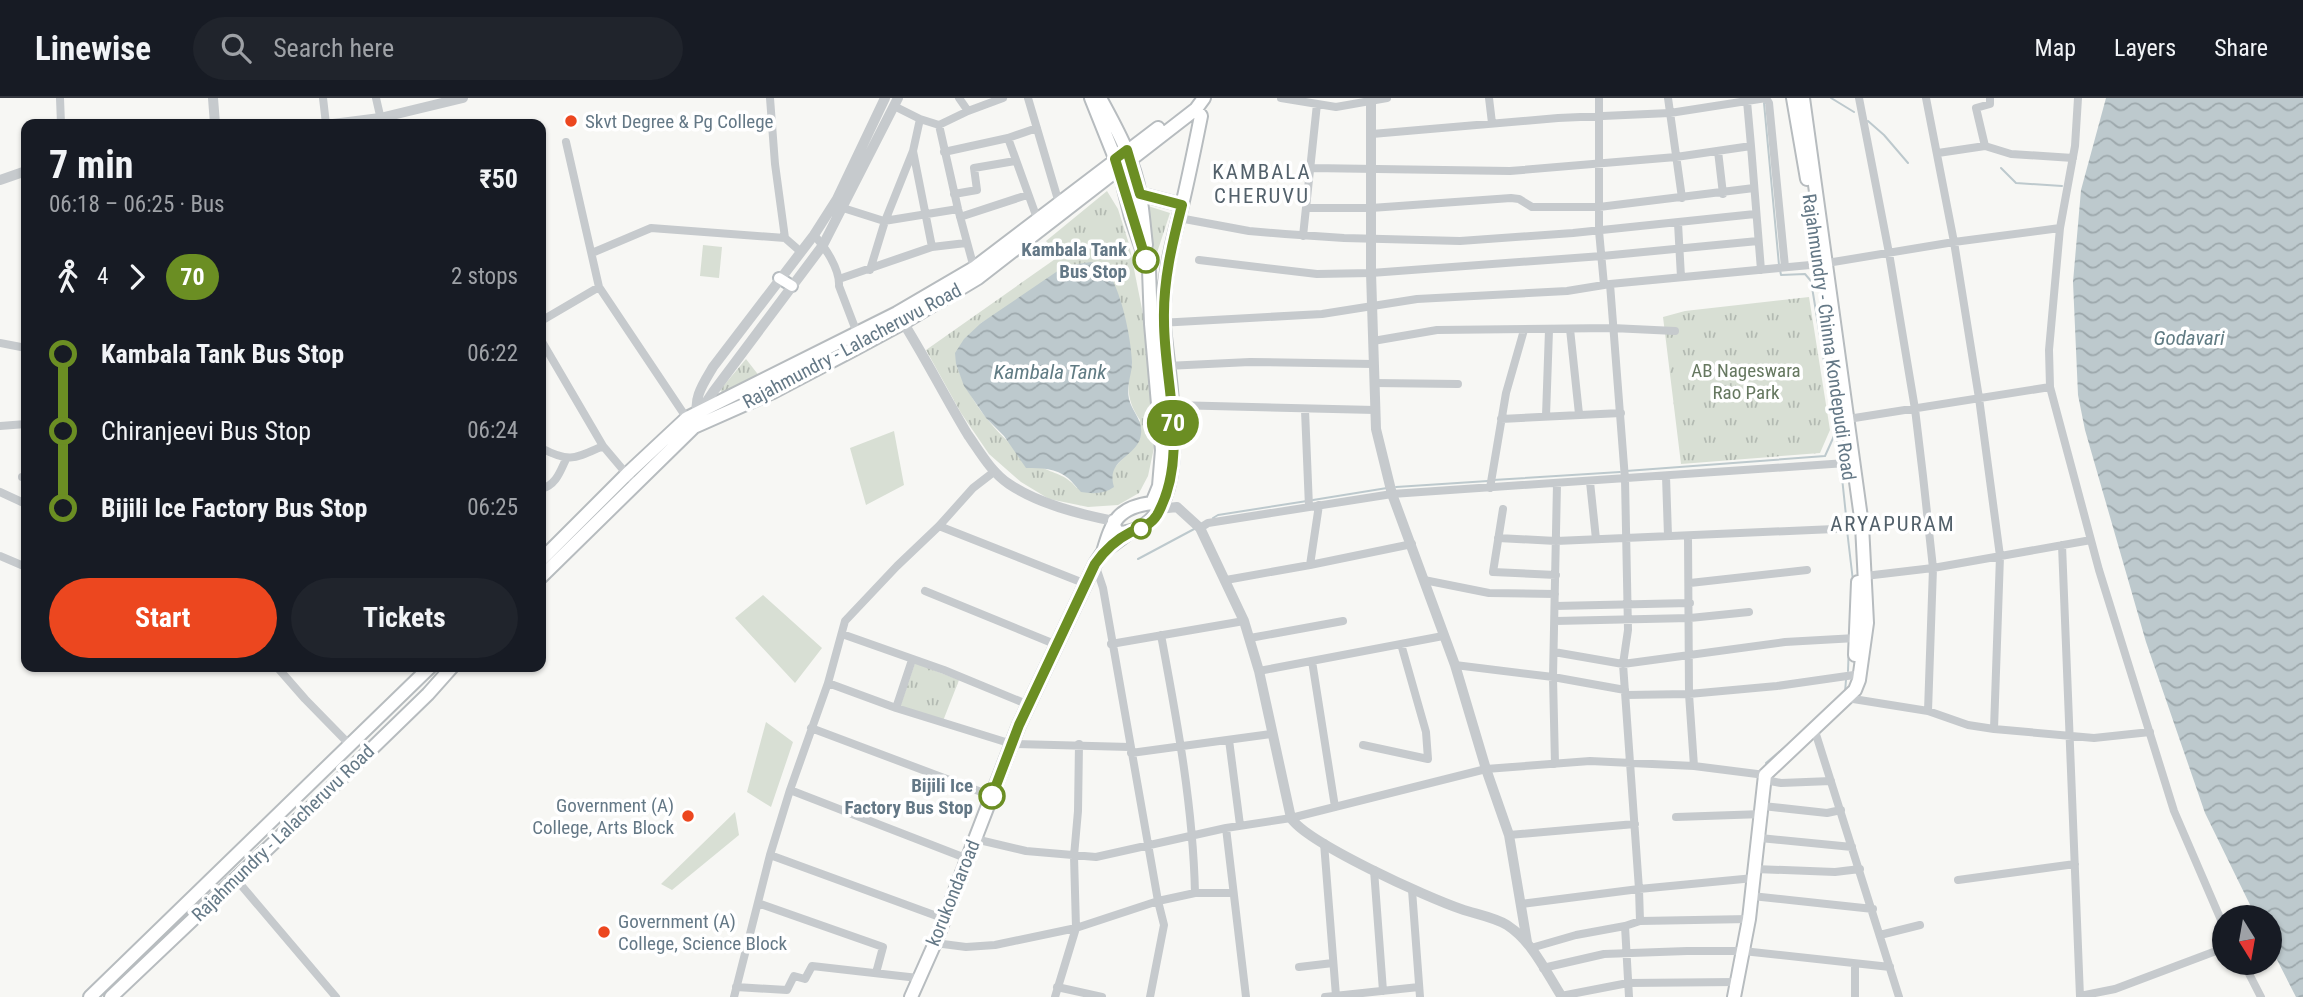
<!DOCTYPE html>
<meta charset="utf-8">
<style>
body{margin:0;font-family:"Roboto Condensed",sans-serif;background:#20242c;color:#f1f3f6;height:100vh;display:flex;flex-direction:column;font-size:26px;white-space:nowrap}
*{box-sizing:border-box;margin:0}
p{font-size:23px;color:#9ea1a6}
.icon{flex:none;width:38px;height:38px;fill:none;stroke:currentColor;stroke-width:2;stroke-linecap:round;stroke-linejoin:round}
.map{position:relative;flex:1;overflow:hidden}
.details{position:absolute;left:21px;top:21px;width:525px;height:553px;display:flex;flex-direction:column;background:#171b24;border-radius:14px;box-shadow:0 2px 5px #0004}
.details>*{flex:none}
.badge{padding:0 14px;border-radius:23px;font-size:24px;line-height:46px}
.needle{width:46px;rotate:169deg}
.fabs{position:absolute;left:2212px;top:807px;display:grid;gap:14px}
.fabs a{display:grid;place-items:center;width:70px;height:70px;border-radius:50%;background:#171b24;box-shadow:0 2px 5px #0004;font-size:35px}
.map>.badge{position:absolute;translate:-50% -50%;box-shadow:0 0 0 4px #fff}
.legs{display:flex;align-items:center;gap:10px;height:77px;padding:0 28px;font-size:23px}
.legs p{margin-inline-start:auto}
.headline{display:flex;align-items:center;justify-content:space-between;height:119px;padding:0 28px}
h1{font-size:38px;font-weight:700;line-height:52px}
.button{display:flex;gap:14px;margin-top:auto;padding:14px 28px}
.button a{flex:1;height:80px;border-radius:42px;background:#ec471f;color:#fff;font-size:28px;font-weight:700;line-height:80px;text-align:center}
.button a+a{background:#20242c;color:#f1f3f6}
ul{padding:0 28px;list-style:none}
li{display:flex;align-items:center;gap:24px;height:77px;font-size:26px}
li i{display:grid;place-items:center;width:10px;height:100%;margin:0 9px;background:currentColor}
li i::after{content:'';width:18px;height:18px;margin:-9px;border:5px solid;border-radius:50%;background:#171b24}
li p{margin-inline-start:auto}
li:first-child i{background:linear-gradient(#0000 50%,currentColor 0)}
li:last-child i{background:linear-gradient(currentColor 50%,#0000 0)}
header{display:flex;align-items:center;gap:42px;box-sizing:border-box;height:98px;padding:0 35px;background:#171b24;border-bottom:2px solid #363941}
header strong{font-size:33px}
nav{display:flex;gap:38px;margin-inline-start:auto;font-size:24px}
.search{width:490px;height:63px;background:#20242c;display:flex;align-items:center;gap:18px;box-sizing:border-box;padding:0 24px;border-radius:38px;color:#9ea1a6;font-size:26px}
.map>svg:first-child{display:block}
</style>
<header>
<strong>Linewise</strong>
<div class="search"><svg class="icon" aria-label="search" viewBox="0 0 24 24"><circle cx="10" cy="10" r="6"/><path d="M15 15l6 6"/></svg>Search here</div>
<nav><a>Map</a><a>Layers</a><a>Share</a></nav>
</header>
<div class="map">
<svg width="2303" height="899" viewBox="0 0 2303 899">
<defs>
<pattern id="park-tufts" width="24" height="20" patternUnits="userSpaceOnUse" patternTransform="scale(1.75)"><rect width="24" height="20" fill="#d8dfd4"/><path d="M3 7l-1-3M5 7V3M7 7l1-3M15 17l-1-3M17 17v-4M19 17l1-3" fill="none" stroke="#b3bab2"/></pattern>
<pattern id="water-waves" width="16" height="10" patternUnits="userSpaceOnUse" patternTransform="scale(1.75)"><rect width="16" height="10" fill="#bdc9cd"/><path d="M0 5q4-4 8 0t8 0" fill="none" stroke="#9da8ac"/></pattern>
</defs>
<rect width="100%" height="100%" fill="#f7f7f4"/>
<!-- park -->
<path fill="url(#park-tufts)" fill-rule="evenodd" d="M1107,93L1118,111L1129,146L1145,226L1155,345L1148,378L1139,395L1118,407L1088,409L1049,401L1021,384L989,356L961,315L926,252L1058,159L1046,143ZM1001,213L1132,266C1126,287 1127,304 1140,322L1129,354L1113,371L1111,379L1077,390C1064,375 1055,377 1040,368C1003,345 971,308 956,266L981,225Z
M1148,108L1170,115L1155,161Z
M1809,199L1830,332L1820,355L1681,366L1663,219L1685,213Z
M746,261L760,279L724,297L720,292Z
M915,565L959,582L943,623L900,609Z"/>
<!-- garden -->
<path fill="#d8dfd4" d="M703,147L722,149L719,180L700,178Z
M894,333L904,387L866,407L850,350Z
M763,497L822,550L795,585L735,520Z
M766,624L793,644L771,709L747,694Z
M735,714L739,737L672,792L661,786Z"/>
<!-- water -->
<path fill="url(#water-waves)" d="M2106,0H2303V899H2296L2270,848V819H2256L2205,715L2146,544L2085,332L2078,297L2073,184L2081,92Z
M1091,164C1098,166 1105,169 1109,176C1122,196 1131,240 1132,264C1132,277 1126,287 1129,301C1132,314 1143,322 1141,336C1139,359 1105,360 1114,389C1104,396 1093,396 1081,394C1076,389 1073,384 1068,380C1056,370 1041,370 1026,370L1004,338L986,320L964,288L956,266L955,255L964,241L981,225L1065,168Z"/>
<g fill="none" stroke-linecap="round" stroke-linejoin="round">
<!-- stream -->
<path stroke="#bdc9cd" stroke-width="2" d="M1831,0L1854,14
M1764,5L1779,167
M1868,23L1884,37L1908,65
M2001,70L2016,85L2062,88
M1780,172L1781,177L1805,176L1811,183L1840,361
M1841,370L1847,427
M1626,373L1825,358L1834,338
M1493,382L1620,374
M1396,389L1488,383
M1313,402L1387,390
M1213,420L1218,417L1307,403
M1847,432L1853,483
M1138,461L1196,430
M1848,573L1849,544
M1845,594L1846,582
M1766,665L1792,643"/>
<defs>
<path id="secondary" d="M779,180L792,188"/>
<path id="primary" d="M1091,0L1119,70L1131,119L1149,172L1151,226L1162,352L1159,388L1152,405
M1100,0C1117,31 1134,62 1140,97C1143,114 1144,131 1146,147
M1793,0L1807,81
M1140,96L1182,107
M1114,423L1115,431L1119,435C1200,431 1168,281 1164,228C1163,216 1164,203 1165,191C1167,162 1175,135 1182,107C1189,78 1195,48 1201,18L1196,11
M1103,454C1112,423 1118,409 1152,405L1158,410
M541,462L627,376L687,320L897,215L974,170L1158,30
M541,479L694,329L773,294L853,252L903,225L978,180L1196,11L1204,0
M1855,557L1858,484
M90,899L430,569
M111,899L322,699L428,596L452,569
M911,899L935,845L1019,627L1095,466L1103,454L1130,434
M1734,899L1749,821L1765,677L1855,592L1859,582L1867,525L1862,427L1803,0"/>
</defs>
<!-- secondary casing -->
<use href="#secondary" stroke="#b6bcc0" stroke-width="14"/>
<!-- primary casing -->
<use href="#primary" stroke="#b7bcbf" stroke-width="16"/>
<!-- minor -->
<path stroke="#c6cacd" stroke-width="8" d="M60,0L61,26
M323,0L326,26
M376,0L382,26
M770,0L775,66L785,140L801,154
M959,0L968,13L1003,0
M1028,0L1059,105
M1281,0L1336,9L1387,0
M1489,0L1492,25
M1599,0V133L1604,187
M1668,0L1682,100
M1859,0L1889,155L1915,311L1923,378L1933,470L1928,613
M1926,0L1954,144L1979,300L2000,458L1994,631
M2078,0L2075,48L2060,130L2049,252L2050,289L2099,472L2174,713L2224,829
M920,21L939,27L958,111L974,170
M939,27L968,13
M1372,36L1558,20L1670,15L1766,0L1769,5L1785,169
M1008,40L1038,123
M566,44L599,189L688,322
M1751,48L1761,172
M1985,48L1976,10L1990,6V0
M1718,53L1723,96
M944,54L1008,40L1037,30
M1938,55L1985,48L2011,56L2073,60
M1311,70L1510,73L1676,59L1751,48L1747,3
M954,96L977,92L974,70L1015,63
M843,110L884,123L958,111
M1307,110H1371L1511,100L1519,101L1532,109H1599L1754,90
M960,119L1027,97
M1179,120L1249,133L1285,136L1344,140L1460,143L1573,135L1755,116
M1678,125L1681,179
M814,137C825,149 840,171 839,188L857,235
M1303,138L1317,6
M932,149L966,145
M592,155L651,130L785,140
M1199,162L1317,176L1371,175L1602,158L1758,143
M870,172L885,123L913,53
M839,181L932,149L913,53L920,21L894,8
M1610,186L1625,381L1628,532L1623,566L1639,791L1640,823L1625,828L1629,899
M541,223L599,189
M1159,225L1322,216L1417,201L1567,193L1610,186L1821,166L1954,144L2060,130
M1570,231L1579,316
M541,242L603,348L630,380
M1373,243L1437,232L1612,230L1675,233
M0,245L26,250
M1166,268L1250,264L1373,266
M1374,285L1458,286
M1172,307L1375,312
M1305,312L1309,409
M1546,318L1549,232
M1501,321L1621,315
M1848,321L2050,289
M0,328L26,326
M541,350C570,365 574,361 603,348
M1666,378L1668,438
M22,379H26
M1590,384L1596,441
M1490,390L1506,295L1524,232
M541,391C556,387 560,374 566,361
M0,394L26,406
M1503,411L1493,474L1556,477
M939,428L1086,486
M1200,430L1208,425L1392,396L1846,365
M1688,438L1689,596L1694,668
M1498,440L1556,443L1857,430
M2062,447L2080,899
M0,458L26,469
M1310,467L1319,407
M1865,478L1933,470L2091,442
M1226,482L1310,467L1412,446
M1424,482L1489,495L1555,496
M1690,485L1807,472
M925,493L1057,547
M1555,508L1690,505
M1555,523L1690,520L1749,514
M842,536L944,572L1029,607
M1161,537C1177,623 1193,707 1195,795
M1250,540L1343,523
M1111,546L1244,523
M1554,554L1623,566L1785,544L1856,540
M1312,563L1335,709
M1455,567L1553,579L1625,592
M277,569L305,601L350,647
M1259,573L1443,538
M828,585L896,610L1012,646L1130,649
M1626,597L1689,596L1777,588L1854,577
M1847,600L1928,613L1968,627L1994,631L2094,640L2150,634
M896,610L912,562
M811,630L992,698
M1814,630L1899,899
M1229,642L1240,727
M1363,647L1428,661L1426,634L1401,546
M1131,655L1271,636
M1555,666L1553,579L1557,386
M1765,682L1781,685L1831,683
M790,692L968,761
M1763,708L1827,715L1841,712
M1676,719L1763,716
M1226,730L1246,899
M1509,737L1635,726
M1760,740L1852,749
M975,741L1026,753L1096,759L1226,730L1291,720L1486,671L1590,663L1694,668L1765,677
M1324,745L1336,898
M770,757L945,821
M1755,771L1835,774L1860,771
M1374,772L1383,893
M235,780L336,899
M1958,782L2075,766
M1412,792L1420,899
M1752,798L1873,811
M758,805L883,849L876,875
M1521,806L1639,791L1754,780
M1640,823L1749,821
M1880,837L1920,827
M935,845L966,849L995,847L1076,830L1158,803L1103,490L1095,466
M1531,850L1576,837L1625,828
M2243,864L2261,899
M1299,869L1333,865
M1543,870L1604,856L1687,853H1743L1890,869
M736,889L787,892L794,878L805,881L812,868L918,880
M1057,889L1102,899
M1561,898L1628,885L1736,884
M2080,898L2115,891L2224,850
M734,899L770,757L790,692L828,585L845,523L897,468L939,428L973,390L995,373
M1055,899L1076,830L1074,758L1078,713L1079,646
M1150,899L1164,827L1158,803L1195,795H1233
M1325,899L1419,889
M1855,899V866"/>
<!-- tertiary -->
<path stroke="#c6cacd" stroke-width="10" d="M213,0L215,26
M1371,0V175L1376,331L1392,396L1455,567L1486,671L1509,737L1527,844
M333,26L380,20L463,0
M0,82L26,73
M901,221C925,259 945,299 968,337C980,354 991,374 1009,386C1039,406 1079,416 1114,423
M704,313L705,306L713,294L823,147L898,0
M699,319C691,302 705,283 713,269L814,137L837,101L885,0
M1159,411L1177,409L1200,430L1244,523L1259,573L1291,720C1307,745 1428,800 1461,811C1475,816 1494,819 1507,827C1532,843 1546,874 1562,899"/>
<!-- secondary -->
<use href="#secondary" stroke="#fff" stroke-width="10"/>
<!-- primary -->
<use href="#primary" stroke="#fff" stroke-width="12"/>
</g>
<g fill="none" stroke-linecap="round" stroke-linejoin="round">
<defs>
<path id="line-1" d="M992,698L1019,627L1095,466C1104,453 1117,441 1131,434C1141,430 1151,427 1157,417C1190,358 1164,286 1164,223C1163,183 1172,146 1182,107L1140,96L1127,52L1115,61L1146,162"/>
</defs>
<!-- line-1 casing -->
<use href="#line-1" stroke="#fff" stroke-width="16"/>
<!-- line-1 -->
<use href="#line-1" stroke="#6b8e23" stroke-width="10"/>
</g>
<!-- markers -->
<g fill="#ec471f" stroke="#fff" stroke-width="2.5">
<circle cx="571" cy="23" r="7"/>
<circle cx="688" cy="718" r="7"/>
<circle cx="604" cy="834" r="7"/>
</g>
<g fill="#fff" stroke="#6b8e23" stroke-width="3.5">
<circle cx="1146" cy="162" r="12"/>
<circle cx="1141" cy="431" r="9"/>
<circle cx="992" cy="698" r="12"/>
</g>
<g text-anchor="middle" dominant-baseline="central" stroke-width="7" stroke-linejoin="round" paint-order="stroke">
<!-- poi labels -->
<g font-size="19" fill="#647886" stroke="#fff" text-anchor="start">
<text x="585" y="23">Skvt Degree &amp; Pg College</text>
<text x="674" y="707" text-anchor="end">Government (A)<tspan x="674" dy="22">College, Arts Block</tspan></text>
<text x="618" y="823">Government (A)<tspan x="618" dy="22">College, Science Block</tspan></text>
</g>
<!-- stop labels -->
<g font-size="19" font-weight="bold" fill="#647886" stroke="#fff" text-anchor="end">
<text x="1127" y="151">Kambala Tank<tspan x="1127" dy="22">Bus Stop</tspan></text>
<text x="973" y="687">Bijili Ice<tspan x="973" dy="22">Factory Bus Stop</tspan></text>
</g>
<!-- street labels -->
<g font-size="19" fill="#647886" stroke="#fff">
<text transform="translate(1829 239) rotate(82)">Rajahmundry - Chinna Kondepudi Road</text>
<text transform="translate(852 248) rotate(-28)">Rajahmundry - Lalacheruvu Road</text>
<text transform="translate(283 735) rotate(-44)">Rajahmundry - Lalacheruvu Road</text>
<text transform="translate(953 795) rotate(-68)">korukondaroad</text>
</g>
<!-- park labels -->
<g font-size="19" fill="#667860" stroke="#fff">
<text x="1746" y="272">AB Nageswara<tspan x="1746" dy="22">Rao Park</tspan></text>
</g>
<!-- neighbourhood labels -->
<g font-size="21" letter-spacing="2" fill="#53616b" stroke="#fff">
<text x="1262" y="74">KAMBALA<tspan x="1262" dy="24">CHERUVU</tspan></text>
<text x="1893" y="426">ARYAPURAM</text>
</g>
<!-- water labels -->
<g font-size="21" font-style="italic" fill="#607b83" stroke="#fff">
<text x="2189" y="240">Godavari</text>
<text x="1050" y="274">Kambala Tank</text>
</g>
</g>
</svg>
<div class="fabs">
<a><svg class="needle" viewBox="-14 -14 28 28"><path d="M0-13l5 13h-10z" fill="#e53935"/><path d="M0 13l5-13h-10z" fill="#9ea1a6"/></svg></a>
</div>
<b class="badge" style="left:1173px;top:325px;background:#6b8e23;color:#fff">70</b>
<section class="details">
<div class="headline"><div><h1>7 min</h1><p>06:18 – 06:25 · Bus</p></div><b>₹50</b></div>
<div class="legs"><svg class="icon" aria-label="walk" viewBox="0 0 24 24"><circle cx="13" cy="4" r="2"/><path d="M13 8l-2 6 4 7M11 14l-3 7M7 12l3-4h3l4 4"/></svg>4<svg class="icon" aria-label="forward" viewBox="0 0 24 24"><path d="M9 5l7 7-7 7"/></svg><b class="badge" style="background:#6b8e23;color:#fff">70</b><p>2 stops</p></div>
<ul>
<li><i style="color:#6b8e23"></i><b>Kambala Tank Bus Stop</b><p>06:22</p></li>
<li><i style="color:#6b8e23"></i><span>Chiranjeevi Bus Stop</span><p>06:24</p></li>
<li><i style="color:#6b8e23"></i><b>Bijili Ice Factory Bus Stop</b><p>06:25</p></li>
</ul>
<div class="button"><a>Start</a><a>Tickets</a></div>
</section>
</div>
